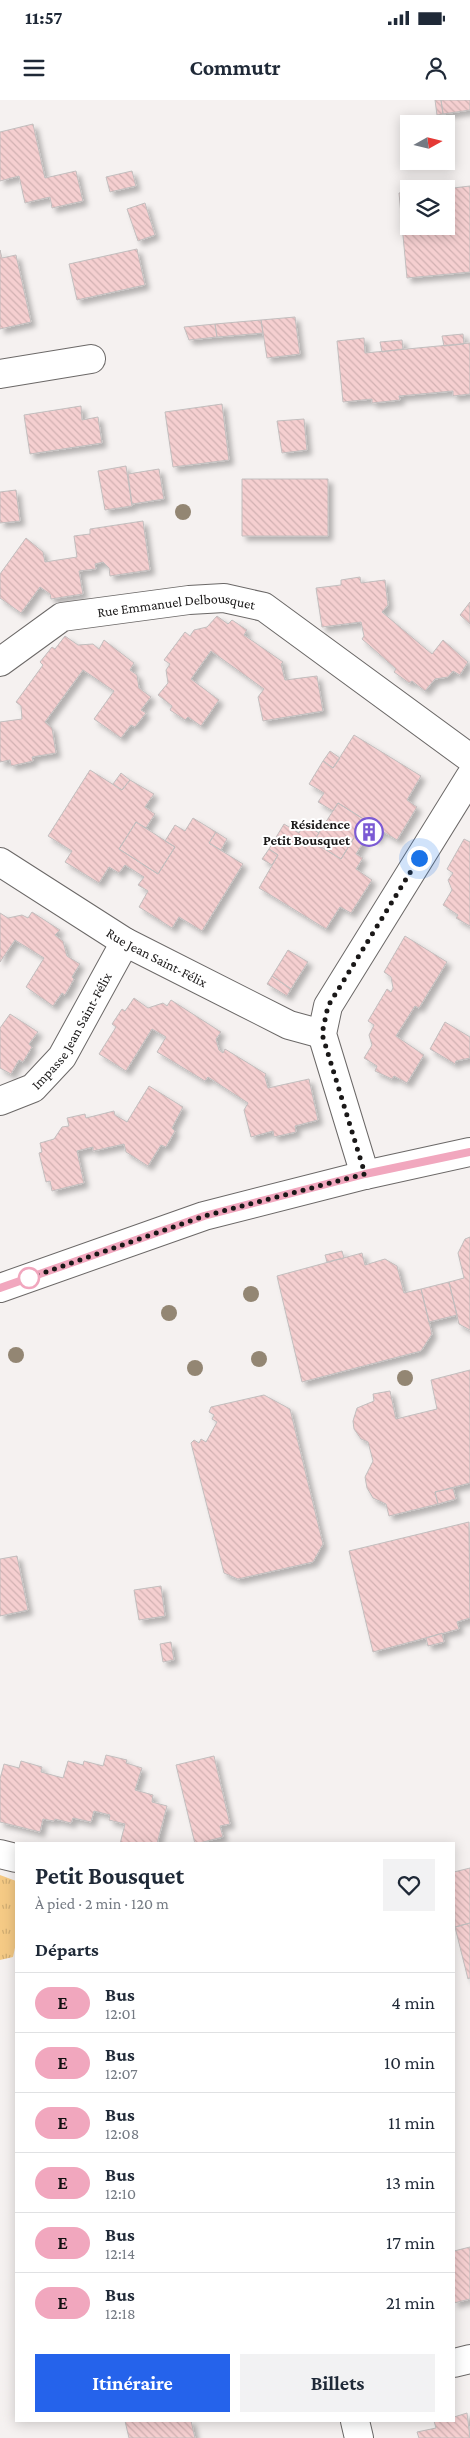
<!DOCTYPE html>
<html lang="fr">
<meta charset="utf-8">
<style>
body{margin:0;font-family:"Crimson Pro",serif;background:#f2f2f3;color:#1f2937;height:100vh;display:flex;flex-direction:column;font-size:19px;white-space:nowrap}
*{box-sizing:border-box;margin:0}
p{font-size:16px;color:#747a83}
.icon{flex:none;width:28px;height:28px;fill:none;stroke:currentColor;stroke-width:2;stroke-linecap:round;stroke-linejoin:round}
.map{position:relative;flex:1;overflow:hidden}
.sheet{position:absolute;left:15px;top:1742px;width:440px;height:580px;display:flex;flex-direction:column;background:#fff;border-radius:0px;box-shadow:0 2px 12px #0003}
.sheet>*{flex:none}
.badge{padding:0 10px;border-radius:16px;font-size:18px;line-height:32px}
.needle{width:32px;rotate:82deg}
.buttons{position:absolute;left:400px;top:15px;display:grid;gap:10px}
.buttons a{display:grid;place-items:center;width:55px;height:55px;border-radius:0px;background:#fff;box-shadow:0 2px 12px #0003;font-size:25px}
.you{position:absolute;width:25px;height:25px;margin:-12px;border:4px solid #fff;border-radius:50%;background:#1a73e8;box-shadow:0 0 0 8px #1a73e833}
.map>.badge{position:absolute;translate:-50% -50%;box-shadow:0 0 0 2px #fff}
h2{padding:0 20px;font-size:19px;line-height:45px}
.round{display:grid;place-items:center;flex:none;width:52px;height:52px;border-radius:0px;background:#f2f2f3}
.summary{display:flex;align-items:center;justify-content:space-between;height:85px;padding:0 20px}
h1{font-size:24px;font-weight:700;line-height:38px}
.action{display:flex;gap:10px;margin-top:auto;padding:10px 20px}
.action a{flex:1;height:58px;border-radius:0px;background:#2563eb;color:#fff;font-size:20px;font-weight:700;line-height:58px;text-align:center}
.action a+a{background:#f2f2f3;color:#1f2937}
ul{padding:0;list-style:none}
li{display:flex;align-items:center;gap:15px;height:60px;padding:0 20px;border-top:1px solid #e0e1e3}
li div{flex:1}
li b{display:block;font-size:19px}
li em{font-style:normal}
li .badge{min-width:55px;font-weight:700;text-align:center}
.status{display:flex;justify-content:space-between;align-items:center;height:35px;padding:0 25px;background:#fff;direction:ltr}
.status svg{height:14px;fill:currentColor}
header{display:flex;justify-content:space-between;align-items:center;height:65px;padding:0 20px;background:#fff;font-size:22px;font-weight:700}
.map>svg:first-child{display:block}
</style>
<div class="status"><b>11:57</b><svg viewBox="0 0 49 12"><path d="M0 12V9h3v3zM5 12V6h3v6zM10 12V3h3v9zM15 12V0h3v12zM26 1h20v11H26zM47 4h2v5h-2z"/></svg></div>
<header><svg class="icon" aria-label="menu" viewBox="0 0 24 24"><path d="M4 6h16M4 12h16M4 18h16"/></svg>Commutr<svg class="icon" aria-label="person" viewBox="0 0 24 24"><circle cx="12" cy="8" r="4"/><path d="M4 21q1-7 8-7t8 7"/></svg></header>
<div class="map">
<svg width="470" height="2338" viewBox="0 0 470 2338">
<defs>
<pattern id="grass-tufts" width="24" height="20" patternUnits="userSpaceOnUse" patternTransform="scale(1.25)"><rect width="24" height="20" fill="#f5ca85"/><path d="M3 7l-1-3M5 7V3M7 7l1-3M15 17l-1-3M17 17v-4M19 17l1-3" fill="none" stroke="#d1ad72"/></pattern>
<pattern id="building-back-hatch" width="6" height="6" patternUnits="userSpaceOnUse" patternTransform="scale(1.25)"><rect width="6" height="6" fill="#f5cfd0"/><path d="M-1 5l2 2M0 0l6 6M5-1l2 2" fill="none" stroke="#d1b1b2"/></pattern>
<filter id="shadow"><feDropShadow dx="4.5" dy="4.5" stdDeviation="2.5" flood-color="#0004"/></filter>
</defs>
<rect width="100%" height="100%" fill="#f5f1f0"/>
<!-- grass -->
<path fill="url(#grass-tufts)" d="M0,1775L16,1781V1843L13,1857L0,1860Z"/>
<!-- building -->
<path fill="url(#building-back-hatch)" stroke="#c2bebe" filter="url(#shadow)" d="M435,0H441L443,14L437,15Z
M441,0H470V10L443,14Z
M33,24L45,78L76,71L83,101L52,108L50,97L25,103L19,76L0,81V32Z
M132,71L136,86L110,92L106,77Z
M470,86V172L407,178L399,93L409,92V126H446L445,89Z
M145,103L155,135L138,141L127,109Z
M137,149L145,185L77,200L69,164Z
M0,150L2,158L16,155L31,222L0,229Z
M295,217L300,254L267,258L261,220Z
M261,220L263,233L217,237L215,224Z
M215,224L217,237L189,240L184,227Z
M463,234L464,244L444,246L442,236Z
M364,238L365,253L470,243V294L453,296V291L399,296L400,300L372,303V299L343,302L337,241Z
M402,240L403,249L382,252L380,242Z
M222,304L229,360L173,367L165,312Z
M81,306L82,320L98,317L102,343L30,354L24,315Z
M304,319L307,350L282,353L277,321Z
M126,366L132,406L105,410L98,371Z
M159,369L164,399L132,404L128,374Z
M242,379H328V436H242Z
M16,390L20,421L0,423V392Z
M143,421L150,470L110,476L109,468L103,462L95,464L96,469L79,471L83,494L51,499L50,494L40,487L21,513L0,498V474L26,438L43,452L45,462L77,457L74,436L90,434V429Z
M360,477L361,483L385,480L388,505L382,512L432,554L443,540L468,562L460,575L453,571L448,577L435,579L425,591L412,581L409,583L394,572L396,569L362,539L364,536L361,522L322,527L316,488L341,485V480Z
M470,502V524L460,515Z
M217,516L228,524L232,520L247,530L244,535L283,562L281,564L285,580L317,576L323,611L263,621L258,597L264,589L211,551L191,579L219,600L201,626L188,617L185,620L170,610L172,606L158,595L168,583L166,570L170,564L164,560L185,532L190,536L194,530L207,527Z
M65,536L78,545L93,544L99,549L104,540L134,563L130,570L137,575L139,588L151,597L141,610L146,613L135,627L131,625L121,638L94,619L114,591L83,570L45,622L52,628L56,653L32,657L33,661L11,666L10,660L0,662V622L22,619L21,606L16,602L43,565L40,562L52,547L55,549Z
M354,635L421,676L407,700L417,707L397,740L382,731L376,740L368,735L356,754L363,758L356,769L372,780L351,813L340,807L326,829L259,788L278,755L269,749L284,724L299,733L304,724L319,733L313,742L341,759L365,720L338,703L333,711L318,702L324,693L309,684L323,661L333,668Z
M330,651L340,658L333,668L323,661Z
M90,670L122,690L130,680L154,694L145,707L155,714L146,728L136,722L119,749L158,774L175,747L165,741L175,725L185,731L193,718L216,732L209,743L243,764L202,831L179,817L172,828L139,807L148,791L138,785L144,777L125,765L119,773L109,767L99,783L65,762L72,751L48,736Z
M121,673L130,680L122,690L113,684Z
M338,703L365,720L341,759L313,742Z
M136,722L175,747L158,774L119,749Z
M216,732L227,739L221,750L209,743Z
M464,739L470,742V826L456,818L458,815L443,805L452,790L448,780L453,773L447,769Z
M269,749L278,755L272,765L262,759Z
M32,812L60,830L55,835L63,841L67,856L80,864L72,877L74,879L65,895L62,893L53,906L26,887L44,858L15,840L0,862V813L8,818L22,815L28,818Z
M405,836L447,862L419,908L415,906L396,936L424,955L407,983L394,976L392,979L375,971L377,966L364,958L372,945L369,935L374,925L368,921L387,889L391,892L393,888L391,877L384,872Z
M288,850L308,862L291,889L272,876Z
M272,876L291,889L287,896L267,884Z
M134,898L148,908L163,903L167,906L171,900L221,932L216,939L219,950L223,953L225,949L266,974L265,977L268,988L309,979L318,1020L295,1026L296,1032L274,1037L273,1031L251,1037L244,1010L248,1003L208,977L205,981L157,952L166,937L152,929L126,971L99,954L116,927L112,924L122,909L125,911Z
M10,914L38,932L29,944L32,947L23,962L19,960L11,974L0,968V928Z
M445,922L470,937V958L456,961L455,964L430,949Z
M149,986L183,1007L172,1028L175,1031L166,1047L161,1045L148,1066L126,1052L124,1044L93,1051V1047L77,1051L84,1083L52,1091L50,1081L46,1082L39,1053L42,1052L40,1043L54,1039L62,1027L69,1026L67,1018L85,1014L86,1018L114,1011L115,1015L127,1022Z
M470,1137V1230L459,1224L449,1182L464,1178L458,1153L465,1139Z
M342,1151L344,1158L327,1162L325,1155Z
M362,1153L365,1165L385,1159L397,1166L404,1193L421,1189L432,1234L421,1251L302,1282L277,1176Z
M449,1182L457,1215L429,1222L421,1189Z
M470,1270V1383L435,1392L438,1404L389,1416L386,1404L373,1398L367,1388L365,1377L373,1361L368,1342L361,1339L354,1329L353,1321L357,1308L374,1301L373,1294L390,1291L396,1319L437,1309L431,1280Z
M264,1295L290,1309L323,1444L313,1462L238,1479L224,1473L191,1343L194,1340L199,1343L201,1339L206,1342L217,1322L212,1319L214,1315L209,1312L211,1307Z
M453,1388L456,1399L438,1404L435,1392Z
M469,1422L470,1518L457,1522L459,1529L373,1552L349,1451Z
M17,1456L28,1510L0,1516V1459Z
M161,1486L165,1516L139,1520L134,1490Z
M442,1533L444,1542L428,1546L426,1538Z
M171,1542L174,1560L163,1562L160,1544Z
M106,1655L127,1660L126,1663L142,1668L135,1690L153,1695L152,1702L167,1706L157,1744H120L125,1724L109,1720L110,1715L94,1711L91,1722L73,1718L71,1723L55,1719L54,1721L43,1719L40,1732L0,1722V1679L4,1664L19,1668L21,1661L42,1667L41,1672L63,1678L68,1661L83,1665L84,1661L103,1666Z
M214,1656L230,1724L220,1726L223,1737L195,1744L176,1665Z
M470,1768V1823L455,1827L454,1772Z
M470,1823V1878L468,1879L455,1827Z
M470,2147V2199L454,2203V2151Z
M467,2313L470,2338H419L417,2332L436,2328L434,2321H454V2317Z
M125,2321H191L195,2338H129Z"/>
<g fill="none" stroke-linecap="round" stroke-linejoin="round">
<defs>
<g id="street">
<path d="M0,274L91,259"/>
<path id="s1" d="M0,562L62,517L189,500L224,498L264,507L470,658"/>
<path id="s2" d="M0,762L125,842L289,925L322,934"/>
<path id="s3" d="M0,1001L33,988L62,957L125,842"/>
<path d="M365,1075L322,934L328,906L470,677"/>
<path d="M0,1754L16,1758"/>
<path d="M454,2263L470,2259"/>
<path d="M355,2321L359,2338"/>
</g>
<path id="secondary" d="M0,1188L204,1116L365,1075L470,1052"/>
</defs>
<!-- street casing -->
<use href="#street" stroke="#6b6867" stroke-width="30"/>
<!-- secondary casing -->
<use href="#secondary" stroke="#6b6867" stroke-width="30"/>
<!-- street -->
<use href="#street" stroke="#fff" stroke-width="28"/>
<!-- secondary -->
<use href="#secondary" stroke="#fff" stroke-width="28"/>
</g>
<!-- trees -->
<g fill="#938673">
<circle cx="183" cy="412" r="8"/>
<circle cx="251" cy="1194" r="8"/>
<circle cx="169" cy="1213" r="8"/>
<circle cx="16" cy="1255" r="8"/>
<circle cx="259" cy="1259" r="8"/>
<circle cx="195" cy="1268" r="8"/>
<circle cx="405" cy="1278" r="8"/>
</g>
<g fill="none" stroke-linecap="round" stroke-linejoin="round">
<defs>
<path id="line" d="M0,1188L204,1116L365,1074L470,1052"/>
</defs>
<!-- line casing -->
<use href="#line" stroke="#fff" stroke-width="11"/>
<!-- line -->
<use href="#line" stroke="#f1a7be" stroke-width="8"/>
<!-- walk -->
<path stroke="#1a1818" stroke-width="5" stroke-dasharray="0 9" d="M29,1178L204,1116L365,1074L322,934L328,906L419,758"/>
</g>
<!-- icons -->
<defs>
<symbol id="building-ring" viewBox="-11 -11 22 22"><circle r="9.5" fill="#fff" stroke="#7b5ad4" stroke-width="1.5"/><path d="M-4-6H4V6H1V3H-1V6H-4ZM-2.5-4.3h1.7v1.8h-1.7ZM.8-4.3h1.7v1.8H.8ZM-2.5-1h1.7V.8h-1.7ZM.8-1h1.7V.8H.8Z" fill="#7b5ad4"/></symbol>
</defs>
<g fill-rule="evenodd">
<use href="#building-ring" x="353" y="716" width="32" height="32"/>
</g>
<!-- markers -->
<circle fill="#fff" stroke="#f1a7be" stroke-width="2.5" cx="29" cy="1178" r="10"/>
<g text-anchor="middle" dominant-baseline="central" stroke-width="4" stroke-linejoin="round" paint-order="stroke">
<!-- street labels -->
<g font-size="14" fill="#1a1818" stroke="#fff">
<text stroke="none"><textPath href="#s1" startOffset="192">Rue Emmanuel Delbousquet</textPath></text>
<text stroke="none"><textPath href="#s2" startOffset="184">Rue Jean Saint-Félix</textPath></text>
<text stroke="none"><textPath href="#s3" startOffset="105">Impasse Jean Saint-Félix</textPath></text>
</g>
<!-- poi labels -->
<g font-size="14" font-weight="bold" fill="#1a1818" stroke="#fff" text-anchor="end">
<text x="350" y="724">Résidence<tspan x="350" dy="16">Petit Bousquet</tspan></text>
</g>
</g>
</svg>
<div class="buttons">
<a><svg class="needle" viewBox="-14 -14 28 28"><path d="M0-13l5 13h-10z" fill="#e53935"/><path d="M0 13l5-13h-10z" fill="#747a83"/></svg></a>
<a><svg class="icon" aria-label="layers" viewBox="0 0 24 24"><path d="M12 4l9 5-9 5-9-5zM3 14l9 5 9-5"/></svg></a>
</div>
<div class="you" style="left:419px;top:758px"></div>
<section class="sheet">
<div class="summary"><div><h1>Petit Bousquet</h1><p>À pied · 2 min · 120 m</p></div><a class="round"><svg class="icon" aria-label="heart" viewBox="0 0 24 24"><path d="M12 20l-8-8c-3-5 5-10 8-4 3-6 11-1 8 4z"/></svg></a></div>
<h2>Départs</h2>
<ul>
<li><span class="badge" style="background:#f1a7be;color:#111">E</span><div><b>Bus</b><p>12:01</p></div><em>4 min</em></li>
<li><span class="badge" style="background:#f1a7be;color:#111">E</span><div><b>Bus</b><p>12:07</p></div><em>10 min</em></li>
<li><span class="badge" style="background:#f1a7be;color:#111">E</span><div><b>Bus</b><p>12:08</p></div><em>11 min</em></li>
<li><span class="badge" style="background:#f1a7be;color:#111">E</span><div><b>Bus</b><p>12:10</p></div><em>13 min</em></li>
<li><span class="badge" style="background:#f1a7be;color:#111">E</span><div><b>Bus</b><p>12:14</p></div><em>17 min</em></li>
<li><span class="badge" style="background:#f1a7be;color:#111">E</span><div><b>Bus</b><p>12:18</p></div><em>21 min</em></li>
</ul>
<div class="action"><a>Itinéraire</a><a>Billets</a></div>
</section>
</div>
